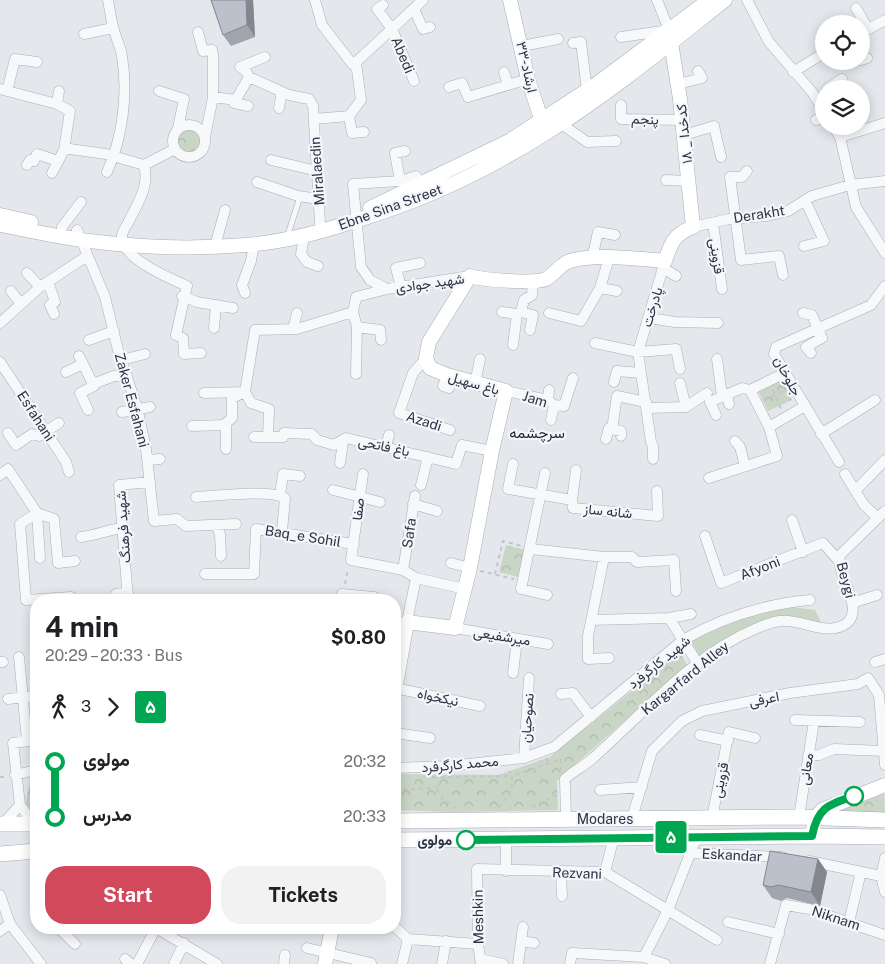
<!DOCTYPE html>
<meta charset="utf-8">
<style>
body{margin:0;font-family:"Public Sans",Vazirmatn,sans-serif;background:#f2f2f2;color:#202124;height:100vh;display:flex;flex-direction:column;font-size:19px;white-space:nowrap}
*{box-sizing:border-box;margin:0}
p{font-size:16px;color:#757577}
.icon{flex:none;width:28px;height:28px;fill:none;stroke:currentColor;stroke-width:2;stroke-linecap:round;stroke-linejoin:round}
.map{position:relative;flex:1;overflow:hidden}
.details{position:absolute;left:30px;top:594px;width:371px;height:340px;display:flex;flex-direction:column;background:#fff;border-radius:20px;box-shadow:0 2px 12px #0003}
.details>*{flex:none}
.badge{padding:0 10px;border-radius:4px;font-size:18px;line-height:32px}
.controls{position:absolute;left:815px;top:15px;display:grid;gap:10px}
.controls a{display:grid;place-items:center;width:55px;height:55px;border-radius:50%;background:#fff;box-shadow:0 2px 12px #0003;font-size:25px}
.map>.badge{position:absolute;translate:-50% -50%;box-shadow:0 0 0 2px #fff}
.legs{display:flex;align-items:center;gap:8px;height:55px;padding:0 15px;font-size:16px}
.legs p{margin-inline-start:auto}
.head{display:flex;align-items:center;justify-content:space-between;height:85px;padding:0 15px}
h1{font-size:28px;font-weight:700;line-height:38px}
.primary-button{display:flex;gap:10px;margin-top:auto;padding:10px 15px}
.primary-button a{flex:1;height:58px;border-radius:20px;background:#d1495b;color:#fff;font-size:20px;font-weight:700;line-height:58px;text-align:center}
.primary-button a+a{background:#f2f2f2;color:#202124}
ul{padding:0 15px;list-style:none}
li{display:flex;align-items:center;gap:18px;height:55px;font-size:19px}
li i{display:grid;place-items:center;width:8px;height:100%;margin:0 6px;background:currentColor}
li i::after{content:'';width:12px;height:12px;margin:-6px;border:4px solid;border-radius:50%;background:#fff}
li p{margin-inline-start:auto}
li:first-child i{background:linear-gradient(#0000 50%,currentColor 0)}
li:last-child i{background:linear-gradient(currentColor 50%,#0000 0)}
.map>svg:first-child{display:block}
</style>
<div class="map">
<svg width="885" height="964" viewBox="0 0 885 964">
<defs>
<pattern id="forest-crowns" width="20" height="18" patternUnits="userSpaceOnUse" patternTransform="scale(1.25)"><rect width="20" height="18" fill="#c9d6c5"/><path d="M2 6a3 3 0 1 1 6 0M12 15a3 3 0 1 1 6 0" fill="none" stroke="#adb8ab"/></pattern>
</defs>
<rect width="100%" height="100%" fill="#e4e7ec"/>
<!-- grass -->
<path fill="#c9d6c5" d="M784,606L815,610L822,625C808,623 793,618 780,618C761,618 715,644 699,655L691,641L742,618Z"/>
<!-- forest -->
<path fill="url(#forest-crowns)" d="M178 141a11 11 0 1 1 22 0a11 11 0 1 1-22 0Z
M782,380L792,400L768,411L758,391Z
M506,545L525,550L518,577L499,572Z
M680,652L687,665L557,781L558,810L449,812L395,810L396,774L498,775L550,757Z
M36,781V817L25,806L30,782Z
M884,790L885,815L830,810Z"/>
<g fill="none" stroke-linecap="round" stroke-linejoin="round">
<defs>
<path id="lane" d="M289,231L300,197"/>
<path id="street" d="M315,0L322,25L353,65L423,0
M747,0L769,42L812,92L824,111
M383,5L377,9L392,29L414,81
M856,8L868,29
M414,9L423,29L430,27
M198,32L203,51L212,50L213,55V97L205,137
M861,33L885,20
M84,34L113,28
M621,37L669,30L657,0
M573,43L581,42L587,91
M522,46L558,39
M861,60L867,58
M504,72L508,85
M793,72L824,53
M249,77L246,71L240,67L265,57
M678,84L702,78L698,71
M449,87L462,83L468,97L528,79
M0,89L57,104L70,111L64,150L52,173
M827,89L842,79
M7,91L15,59L37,62
M159,91L184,99L178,128
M213,97L236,100
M57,104L59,91
M621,105V119L683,120
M248,106L234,103L249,77L289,95L309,99L313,106L320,223
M279,108L282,92
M349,116L361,100L356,62
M349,116L352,133L364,132
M314,119L349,116
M816,120L824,117
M560,123L587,142L616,141
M173 141a16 16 0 1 1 32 0a16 16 0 1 1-32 0Z
M833,126L840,137L856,207L885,253
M684,135L714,126L721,157
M840,137L885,123
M175,149L144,165C150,187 137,204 128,223C126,226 122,232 122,236C120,258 171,279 187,286L176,335L183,338L184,354L201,353
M64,150L70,149L106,154L144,165
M271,160L317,171
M27,165L30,160L34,161L37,154L58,161
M747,171L742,177H730L741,260L779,256L783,275
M107,172C123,137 128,93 122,56C121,47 116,39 114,30C111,21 110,10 108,0
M666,180L689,181
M400,181L395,153L405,151
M257,182L298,196L319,199
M713,223L722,289
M62,227L81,202
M693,227L729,219L767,216L788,211L812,196L850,185L885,181
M77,230L105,297L119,354L137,407L146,449L154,521L177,519L186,526L236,524
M304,236L301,254L307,262L318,266
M217,239L225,210
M804,246L824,241L805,200
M592,259L598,232L615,235
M663,268L676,276
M27,273L40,287
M48,282L55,302L50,305L54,314
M401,287L396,268L420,263
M600,288L617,291
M387,289L370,280L361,267L353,184L400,181L416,176L421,184
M11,291L21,304
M245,293L242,285L251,261L254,244
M182,296L197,302L233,308
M502,312L517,314
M521,312L533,315L530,330
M549,313L581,321L600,288L609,258
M803,313L812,315L822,338L806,347L811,353
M649,318L675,322L718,323
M0,323L40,287L87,256
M214,328L216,305
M293,329L297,313
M89,340L114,331
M381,340L380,330L357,327L353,312L356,297L387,289L470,276
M595,343L638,352L676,349L680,369
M513,345L517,314L521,312L524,300L532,295L533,282
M79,356L94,386L80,393L88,410
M426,358L413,373L399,413L450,430
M717,359L722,396
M122,360L145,354
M0,362L66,462L69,472
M66,372L83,364
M356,374L357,327
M447,375L443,386L449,388
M614,382L617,371L641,373
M475,383L480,359
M680,383L686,407
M93,384L114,376H127
M506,391L548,400L554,405L564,406L573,378
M204,393L245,392L251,403L269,409L268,437
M727,395L729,404
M548,400L549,390
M647,408L686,407L707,393
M122,412L150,407
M716,415L710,402L742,388L750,390
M551,420L554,405
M192,426L226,425
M769,427L805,406
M612,429L621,431V436
M8,433L16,445L32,434L39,436L59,423
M821,434L875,400
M254,437H283L284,433L312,434L317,440L334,445L346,438L456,464L462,445L492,451
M606,439L609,428L612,429L617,396L646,402
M735,441L740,447L745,466
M386,446L389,435
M226,449V423L232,418V398L245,392L255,330L297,329L353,312
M653,459V446L651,442L638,352L665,261
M148,460L160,459
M839,462L774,354L776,347L871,305L885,286
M340,463L343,442
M513,464L508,489L572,500L573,508L658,516L657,491
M545,473L521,589L547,595
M363,474L351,560L403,570L416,578L465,589
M845,474L864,505L878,518
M0,475L8,469L37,513L20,524L26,600L71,597
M709,478L777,456L769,427L750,390L785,373
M421,485L428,457
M333,490L380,502
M856,490L885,460
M280,495L283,474L300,476
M196,497C216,496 270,489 285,498L282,531
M572,500L576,470
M413,504L437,511
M792,520L803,552
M216,525L220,534L221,556
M705,536L721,583L823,543L838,560
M81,537C96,535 108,530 122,528
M531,549L604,557H632L637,562L674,560L676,591
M604,557L588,636V659L609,658
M40,558L37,513L54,519L58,563L75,561
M451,563L470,568
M403,570L415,496
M205,574H254L256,529L354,544
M116,594L128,593
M128,600L119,485L150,482
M340,600L342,594L374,597
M852,603L877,595
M669,618L691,614
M591,620L669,618L698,664
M407,622L416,578
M455,628L548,644
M19,657L27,741
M0,662H3
M875,662L885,659
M513,673L517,639
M395,688L480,706
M561,694L573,693L591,717
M8,699L36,696
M795,720L860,722
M395,733L430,738
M700,735L728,741
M808,756L819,755L834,749L884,751
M524,758L529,678
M395,768L449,766L524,758L554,747L683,640C721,618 766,604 810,600
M15,775L36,770
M600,790L642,787
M799,817L814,721
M632,818L652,751L682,721L702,711L790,693L858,684L868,678L879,695L885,765
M712,818L729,732L755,738
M566,819L565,779C573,771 583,767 592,759C643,714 691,656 755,629C762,626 772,622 780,621C801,618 827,638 847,623C865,608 835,574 840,555L885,511
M3,824L20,805
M34,824L20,805L13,743L36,740
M690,853L782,857
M809,861L881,876L885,892
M506,871V840
M561,872L562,896
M605,872L614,837
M881,876L885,858
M36,887V890
M0,895L10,924L41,964
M728,922L779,934
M849,922L861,872
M395,927L408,939L478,944
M59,928L75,944
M156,928L217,964
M0,931L10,924
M521,941L534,943
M307,948L371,963
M644,957L668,910L697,836
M125,959L131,964
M480,959L503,964
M137,964L156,928
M174,964L184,943
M284,964L285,955
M402,964L408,939
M442,964L446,941
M481,964L478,944L477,869L605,872L717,940
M518,964L523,927
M570,964L572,953L644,957L665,964
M770,964L786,905L809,909L885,935"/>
<path id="secondary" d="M510,0L528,79L544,128
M370,208L509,141L595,85L709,0
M0,215L31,222
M0,225C33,231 65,239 98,242C147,248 197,249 246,245C285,242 321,232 358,220C424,200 488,170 546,133C609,94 667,46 725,0
M395,690L407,622L455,628L470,568L492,451L506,391L447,375L430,368L426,358L429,342L470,276C482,280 536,284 546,279C555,274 560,264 570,261C597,253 637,259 665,261C671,243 674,234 693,227L680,99L669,30
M812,836L815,818L822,810L885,785
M325,964L332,928"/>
<path id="primary" d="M395,821L799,817L885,820
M0,824H36
M395,840L812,836L885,837
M0,854L36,851"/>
</defs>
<!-- lane casing -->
<use href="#lane" stroke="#a9aeb7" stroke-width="6"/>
<!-- street casing -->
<use href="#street" stroke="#a9aeb7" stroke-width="11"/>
<!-- secondary casing -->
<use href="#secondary" stroke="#a9aeb7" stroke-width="15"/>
<!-- primary casing -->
<use href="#primary" stroke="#a3abb8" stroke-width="16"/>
<!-- path -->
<path stroke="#c2c5cb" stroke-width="2" stroke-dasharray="4 4" stroke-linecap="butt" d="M773,390L781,409
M764,400L785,390
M480,571L514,579
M495,574L503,541L522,546
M345,584L348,569
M0,777H6
M432,777L512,776
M445,777L436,788L442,798L456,808
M395,790L436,788
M532,807L557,795
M499,808L512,790V776L561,759V770"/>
<!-- lane -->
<use href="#lane" stroke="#f7f8fa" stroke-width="5"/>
<!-- street -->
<use href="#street" stroke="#f7f8fa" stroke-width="10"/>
<!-- secondary -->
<use href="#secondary" stroke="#fff" stroke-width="14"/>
<!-- primary -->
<use href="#primary" stroke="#fff" stroke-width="15"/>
</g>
<!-- wall -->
<path fill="#a1a5ae" d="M253,0L255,37L231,46L223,35Z
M818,859L827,872L820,906L787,898L781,901L772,898L763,885Z"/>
<!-- shaded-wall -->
<path fill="#83868d" d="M246,0H253L255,37L247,25Z
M818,859L827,872L820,906L811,892Z"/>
<!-- building -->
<path fill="#bbc0ca" stroke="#83868d" d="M211,0H246L247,25L223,35Z
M770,851L818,859L811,892L778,885L771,887L763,885Z"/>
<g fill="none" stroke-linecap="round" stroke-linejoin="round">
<defs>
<path id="line-1" d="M466,840L812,836C818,807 828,805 854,796"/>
</defs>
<!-- line-1 casing -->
<use href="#line-1" stroke="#fff" stroke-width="11"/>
<!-- line-1 -->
<use href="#line-1" stroke="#00a651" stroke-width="8"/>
</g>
<!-- markers -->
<g fill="#fff" stroke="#00a651" stroke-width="2.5">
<circle cx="854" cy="796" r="9"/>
<circle cx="466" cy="840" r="9"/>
</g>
<g text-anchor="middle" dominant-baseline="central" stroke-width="4.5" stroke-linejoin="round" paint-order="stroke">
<!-- street labels -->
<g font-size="14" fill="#2b3445" stroke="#f4f6f9">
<text transform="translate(403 55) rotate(67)">Abedi</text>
<text transform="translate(527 67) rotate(77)">۳۳-ارشاد</text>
<text transform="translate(645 119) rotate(2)">پنجم</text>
<text transform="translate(684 134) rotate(-96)">۱۸ _ کدخدا</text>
<text transform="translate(317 171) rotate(-94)">Miralaedin</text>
<text transform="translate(390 207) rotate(-20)">Ebne Sina Street</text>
<text transform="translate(759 214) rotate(-9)">Derakht</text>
<text transform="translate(717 256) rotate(82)">قزوینی</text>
<text transform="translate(430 283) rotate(-8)">شهید جوادی</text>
<text transform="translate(652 307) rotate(-73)">پادرخت</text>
<text transform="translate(788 376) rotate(62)">جلوخان</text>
<text transform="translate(474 383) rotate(16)">باغ سهیل</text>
<text transform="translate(535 399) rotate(17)">Jam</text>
<text transform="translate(132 400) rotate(75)">Zaker Esfahani</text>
<text transform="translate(36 416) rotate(57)">Esfahani</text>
<text transform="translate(424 421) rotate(18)">Azadi</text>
<text transform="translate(384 446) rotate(12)">باغ فاتحی</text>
<text transform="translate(358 509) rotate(-84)">صفا</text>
<text transform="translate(608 511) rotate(6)">شانه ساز</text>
<text transform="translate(123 527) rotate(-94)">شهید فرهنگ</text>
<text transform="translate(409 533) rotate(-82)">Safa</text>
<text transform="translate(303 536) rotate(9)">Baq_e Sohil</text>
<text transform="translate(760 568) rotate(-21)">Afyoni</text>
<text transform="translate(846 580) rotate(75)">Beygi</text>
<text transform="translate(502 636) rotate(9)">میرشفیعی</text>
<text transform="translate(659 662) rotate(-39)">شهید کارگرفرد</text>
<text transform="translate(685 678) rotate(-39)">Kargarfard Alley</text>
<text transform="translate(438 697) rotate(12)">نیکخواه</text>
<text transform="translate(764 699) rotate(-11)">اعرفی</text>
<text transform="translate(527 718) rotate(-86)">نصوحیان</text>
<text transform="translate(460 764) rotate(-5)">محمد کارگرفرد</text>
<text transform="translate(806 769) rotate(-81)">معانی</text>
<text transform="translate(720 780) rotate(-78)">قزوینی</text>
<text x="605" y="819">Modares</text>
<text transform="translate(732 855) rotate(3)">Eskandar</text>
<text transform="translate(577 873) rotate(2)">Rezvani</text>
<text transform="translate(478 917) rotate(-91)">Meshkin</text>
<text transform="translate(836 918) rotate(18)">Niknam</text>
</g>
<!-- stop labels -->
<g font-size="14" font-weight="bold" fill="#2b3445" stroke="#f4f6f9" text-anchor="end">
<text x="452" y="840">مولوی</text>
</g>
<!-- neighbourhood labels -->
<g font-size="15" fill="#1d2536" stroke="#f4f6f9">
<text x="537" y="432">سرچشمه</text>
</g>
</g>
</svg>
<div class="controls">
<a><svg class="icon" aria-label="locate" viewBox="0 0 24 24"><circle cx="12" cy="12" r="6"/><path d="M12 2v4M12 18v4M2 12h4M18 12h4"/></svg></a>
<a><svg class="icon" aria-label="layers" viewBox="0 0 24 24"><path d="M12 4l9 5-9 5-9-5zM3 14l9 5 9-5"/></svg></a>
</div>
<b class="badge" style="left:671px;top:837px;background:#00a651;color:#fff">۵</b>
<section class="details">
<div class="head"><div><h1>4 min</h1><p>20:29 – 20:33 · Bus</p></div><b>$0.80</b></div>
<div class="legs"><svg class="icon" aria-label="walk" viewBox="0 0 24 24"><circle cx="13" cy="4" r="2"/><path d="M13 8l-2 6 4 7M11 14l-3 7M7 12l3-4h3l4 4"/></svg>3<svg class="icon" aria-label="forward" viewBox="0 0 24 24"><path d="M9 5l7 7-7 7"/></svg><b class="badge" style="background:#00a651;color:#fff">۵</b></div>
<ul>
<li><i style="color:#00a651"></i><b>مولوی</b><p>20:32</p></li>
<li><i style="color:#00a651"></i><b>مدرس</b><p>20:33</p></li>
</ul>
<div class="primary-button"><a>Start</a><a>Tickets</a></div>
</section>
</div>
